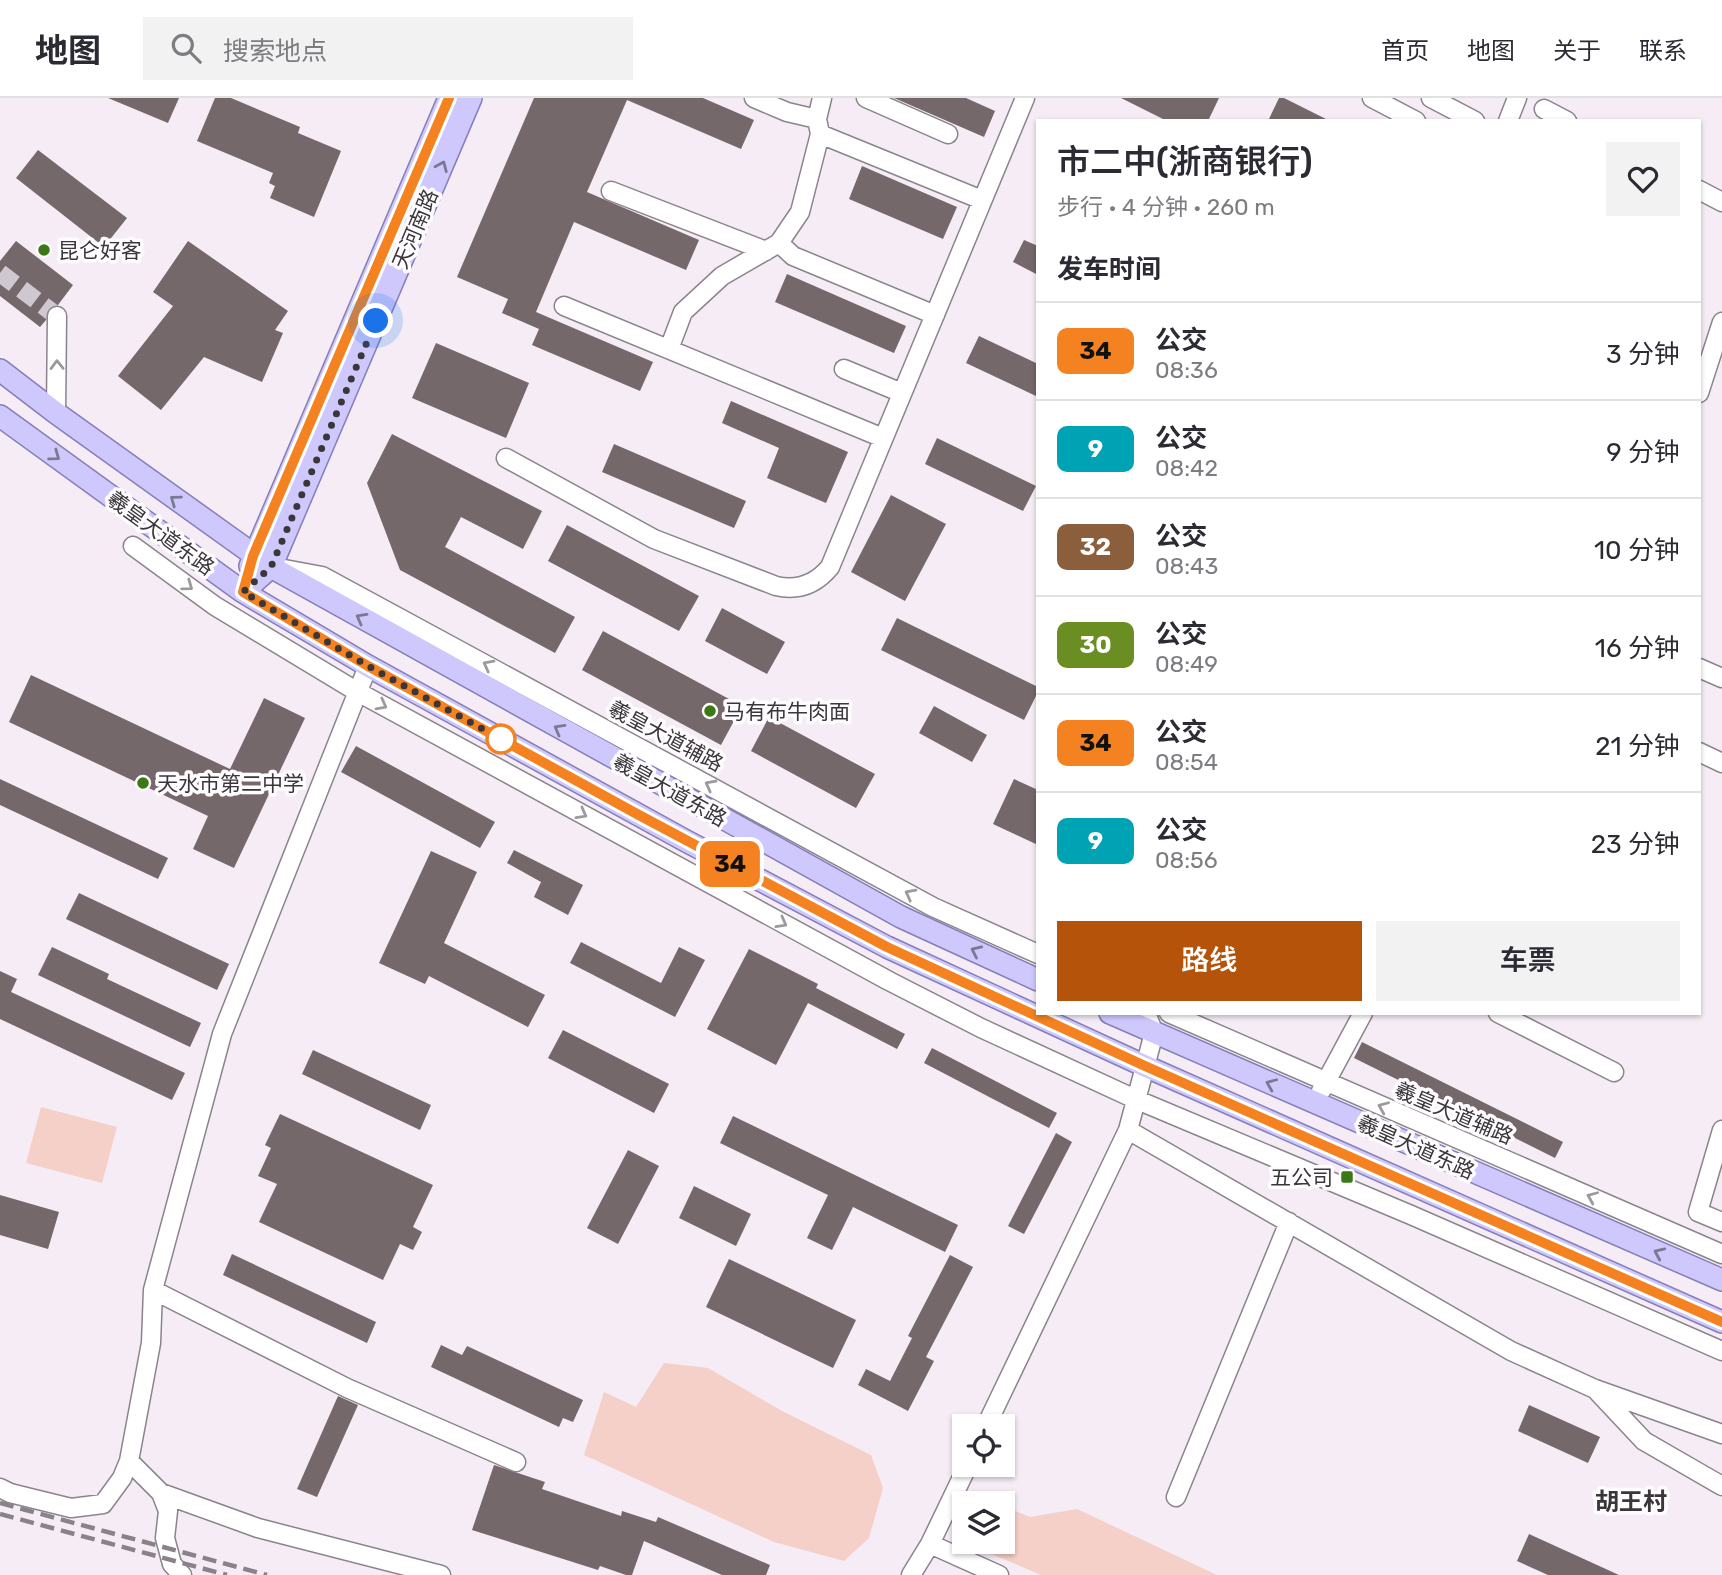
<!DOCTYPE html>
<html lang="zh">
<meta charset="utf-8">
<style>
body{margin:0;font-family:Rubik,"Noto Sans SC",sans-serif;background:#f2f2f3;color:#2b2b33;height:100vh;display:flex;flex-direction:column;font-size:26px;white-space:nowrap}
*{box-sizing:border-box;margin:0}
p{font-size:23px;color:#7c7c81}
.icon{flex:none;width:38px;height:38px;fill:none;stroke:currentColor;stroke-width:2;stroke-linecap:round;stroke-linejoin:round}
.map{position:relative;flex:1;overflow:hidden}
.sheet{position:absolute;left:1036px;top:21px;width:665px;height:896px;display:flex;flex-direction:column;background:#fff;border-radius:0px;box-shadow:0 2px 5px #0004}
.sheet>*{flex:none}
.badge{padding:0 14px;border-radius:10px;font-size:24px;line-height:46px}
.controls{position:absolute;left:952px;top:1316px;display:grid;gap:14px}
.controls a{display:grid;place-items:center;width:63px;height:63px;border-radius:0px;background:#fff;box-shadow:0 2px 5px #0004;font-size:35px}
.you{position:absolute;width:35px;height:35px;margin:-18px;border:5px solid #fff;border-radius:50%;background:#1a73e8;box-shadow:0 0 0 10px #1a73e833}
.map>.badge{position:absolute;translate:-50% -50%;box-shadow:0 0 0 4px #fff}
h2{padding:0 21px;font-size:26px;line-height:63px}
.round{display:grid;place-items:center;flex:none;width:74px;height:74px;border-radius:0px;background:#f2f2f3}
.overview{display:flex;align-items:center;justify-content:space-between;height:119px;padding:0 21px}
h1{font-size:33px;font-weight:600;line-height:52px}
.button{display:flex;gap:14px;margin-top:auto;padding:14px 21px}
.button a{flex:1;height:80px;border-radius:0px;background:#b45309;color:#fff;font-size:28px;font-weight:600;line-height:80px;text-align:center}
.button a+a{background:#f2f2f3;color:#2b2b33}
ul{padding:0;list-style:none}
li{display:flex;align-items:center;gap:21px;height:98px;padding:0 21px;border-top:2px solid #e1e1e2}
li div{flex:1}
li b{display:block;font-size:26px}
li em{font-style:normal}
li .badge{min-width:77px;font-weight:700;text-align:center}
header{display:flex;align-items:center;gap:42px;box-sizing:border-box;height:98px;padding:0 35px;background:#fff;border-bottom:2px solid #e1e1e2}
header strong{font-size:33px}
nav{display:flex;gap:38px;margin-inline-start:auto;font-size:24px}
.search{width:490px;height:63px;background:#f2f2f3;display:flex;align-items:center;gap:18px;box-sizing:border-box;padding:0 24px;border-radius:0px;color:#7c7c81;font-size:26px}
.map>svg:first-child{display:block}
</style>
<header>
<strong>地图</strong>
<div class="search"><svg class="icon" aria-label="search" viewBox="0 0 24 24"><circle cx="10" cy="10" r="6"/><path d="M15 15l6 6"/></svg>搜索地点</div>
<nav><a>首页</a><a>地图</a><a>关于</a><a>联系</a></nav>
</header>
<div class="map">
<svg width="1722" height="1477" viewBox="0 0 1722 1477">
<rect width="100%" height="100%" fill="#f5ecf6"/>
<!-- green -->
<path fill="#f4d0c8" d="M41,1009L117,1029L102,1085L26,1065Z
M664,1265L708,1270L782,1313L871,1357L883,1390L869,1440L844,1463L774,1444L584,1357L604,1294L636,1309Z
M1003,1408L1030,1419L1077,1411L1217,1477H1041L964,1444H1003Z"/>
<!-- building -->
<path fill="#74686b" d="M108,0H179L168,25Z
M215,0H231L300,29L298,35L341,53L314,119L270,100L275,88L269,85L273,75L197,43Z
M534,0H703L754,22L741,51L627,2L587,94L699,142L686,172L574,124L536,214L653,264L640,293L532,247L539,231L502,215L508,201L457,179Z
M894,0H966L995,13L984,39Z
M1121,0H1219L1208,23H1167Z
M1279,0H1284L1330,23H1268Z
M38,52L127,120L104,149L16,80Z
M862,68L957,109L943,141L849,101Z
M1024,142L1038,148V177L1013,164Z
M16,143L73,187L58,207L48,212L46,222L40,229L0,198V163Z
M188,143L288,213L275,232L283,235L262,284L204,259L161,312L118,278L173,208L153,194Z
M787,176L906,228L894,255L775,204Z
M979,238L1038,266V299L966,265Z
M436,245L529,285L506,340L412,300Z
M731,303L848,354L826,405L767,380L779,350L722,325Z
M392,336L542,413L523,451L461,419L445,449L575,519L555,555L400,472L367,385Z
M937,340L1036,388L1023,413L925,366Z
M614,346L746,403L734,430L602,374Z
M891,397L946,426L905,503L851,474Z
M567,427L699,498L679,533L548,463Z
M722,510L785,544L767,576L705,543Z
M897,520L1038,589V594L1024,622L881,552Z
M603,533L742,608L721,647L582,572Z
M31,577L230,671L264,600L305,620L234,770L193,751L208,718L9,624Z
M934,608L987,637L972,664L919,635Z
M769,619L875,676L856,710L751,653Z
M356,648L495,724L480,750L341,674Z
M0,681L168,760L158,781L0,707Z
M1014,681L1038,692V747L993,726Z
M514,752L583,787L568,817L534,799L541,784L507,765Z
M431,753L477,774L444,845L545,897L528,929L429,878L425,886L379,865Z
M79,795L229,866L217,892L66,821Z
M581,844L661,885L679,849L705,862L675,919L570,865Z
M52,849L109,876L107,881L201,925L190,949L38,877Z
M749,851L818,886L816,890L905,936L897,951L808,905L776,967L707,931Z
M0,873L17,881L11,894L185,975L172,1002L0,921Z
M563,932L669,986L654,1015L548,960Z
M1362,944L1563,1044L1555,1060L1354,960Z
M932,950L1057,1015L1049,1030L924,965Z
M313,952L431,1007L420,1032L302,976Z
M280,1016L433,1087L413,1129L422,1134L413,1152L400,1146L383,1182L259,1124L277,1086L258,1078L271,1050L265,1047Z
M733,1018L958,1127L945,1154L853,1109L832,1152L807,1140L828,1097L720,1045Z
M1056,1035L1072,1044L1024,1136L1008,1128Z
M628,1052L659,1068L618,1146L587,1130Z
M694,1088L751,1116L736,1148L679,1120Z
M0,1097L59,1114L48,1151L0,1137Z
M232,1156L376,1224L367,1245L223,1177Z
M950,1157L973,1169L926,1259L934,1263L908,1313L858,1287L866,1271L890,1283L912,1240L908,1238Z
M729,1161L856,1222L833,1270L706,1209Z
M441,1247L462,1257L467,1248L583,1302L573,1324L563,1320L559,1329L431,1269Z
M338,1298L358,1307L317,1399L297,1391Z
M1529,1307L1600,1339L1588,1365L1518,1333Z
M494,1367L545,1384L542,1391L621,1418L622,1413L656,1424L658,1419L770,1467L766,1477H722L644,1443L632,1477H626L600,1468L598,1472L472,1432Z
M1529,1436L1619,1477H1548L1517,1463Z"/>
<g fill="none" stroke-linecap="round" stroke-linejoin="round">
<!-- minor-tunnel -->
<path stroke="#d0c8d0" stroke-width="18" stroke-dasharray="18 9" stroke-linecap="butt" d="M0,175L57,218"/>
<defs>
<path id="minor" d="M754,0L787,14L817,21
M866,0L948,36
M1372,0L1416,23
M1431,0L1475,23
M1544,11L1567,23
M1508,23L1517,0
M820,36L982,102
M1699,92L1722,104
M611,93L766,153
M779,145L793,158L935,217
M564,208L883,340
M669,251L683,214L722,178L779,145L800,114L820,36L817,21L822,0
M844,271L902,295
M1699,295L1722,224
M56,315L57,218
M506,360L654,441L776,488C798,493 816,486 830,469L1025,0
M133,448L215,508L356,593L889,883L981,930L1135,1001L1411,1117L1722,1253
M279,470L322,478L933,809L1038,856
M368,568L222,936L153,1192L347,1290L516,1364
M1699,570L1722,580
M1699,654L1722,665
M1146,915L1154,935L1128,1032L1511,1253L1595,1291L1722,1336
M1169,915L1722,1156
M1498,915L1614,974
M1321,993L1363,915
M1722,1032L1698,1114L1722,1124
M1598,1294L1644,1343L1722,1388
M986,1328L1128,1032
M129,1363L161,1395L168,1413L165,1440L172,1466L182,1477
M0,1390L10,1395L71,1410L103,1406L122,1380L129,1363L151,1245L153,1192
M161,1395L258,1430L441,1477
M1176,1399L1289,1124
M930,1446L999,1477
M911,1477L930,1446L968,1367"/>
<path id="major" d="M0,272L56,315L271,469L901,819L1038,882
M0,318L243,494L368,568L686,743L887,849L1145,968L1722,1224
M250,468L449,0
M243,494L271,469L471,0
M1110,915L1722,1182"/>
</defs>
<!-- minor casing -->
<use href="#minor" stroke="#8c848d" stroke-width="21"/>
<!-- major casing -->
<use href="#major" stroke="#857eb8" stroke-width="24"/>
<!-- minor -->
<use href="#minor" stroke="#fff" stroke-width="18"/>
<!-- major -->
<use href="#major" stroke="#cec8fd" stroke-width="21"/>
<!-- rail -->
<path stroke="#898389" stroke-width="4.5" stroke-dasharray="14 7" stroke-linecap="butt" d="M0,1405L267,1477
M0,1416L227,1477"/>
</g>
<!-- one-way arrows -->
<defs><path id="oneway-chevron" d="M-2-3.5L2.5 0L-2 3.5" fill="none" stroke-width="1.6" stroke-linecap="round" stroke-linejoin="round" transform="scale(1.75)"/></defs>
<g stroke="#7d7892">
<use href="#oneway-chevron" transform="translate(442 68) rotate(-67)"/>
<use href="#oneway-chevron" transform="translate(55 358) rotate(36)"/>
<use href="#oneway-chevron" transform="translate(175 402) rotate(-144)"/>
<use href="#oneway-chevron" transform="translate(361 520) rotate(-151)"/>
<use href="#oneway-chevron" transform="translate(559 631) rotate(-151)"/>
<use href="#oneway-chevron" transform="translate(976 853) rotate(-155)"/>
<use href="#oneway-chevron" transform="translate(1271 986) rotate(-157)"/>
<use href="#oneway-chevron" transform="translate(1659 1155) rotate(-156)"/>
</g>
<g stroke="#9c9a9c">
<use href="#oneway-chevron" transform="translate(57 267) rotate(-91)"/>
<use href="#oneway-chevron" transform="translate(188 488) rotate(36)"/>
<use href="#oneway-chevron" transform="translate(488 567) rotate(-152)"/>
<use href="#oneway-chevron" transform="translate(382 607) rotate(28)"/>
<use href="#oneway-chevron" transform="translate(710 687) rotate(-152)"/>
<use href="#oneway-chevron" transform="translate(582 716) rotate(29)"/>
<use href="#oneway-chevron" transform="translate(910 796) rotate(-152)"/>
<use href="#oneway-chevron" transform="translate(782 825) rotate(29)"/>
<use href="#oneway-chevron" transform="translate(1383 1009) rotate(-157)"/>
<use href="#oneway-chevron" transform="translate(1592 1099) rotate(-157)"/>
</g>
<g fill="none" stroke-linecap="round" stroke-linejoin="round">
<defs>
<path id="line" d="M449,0L253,458L243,494L368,568L637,716L887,849L1145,968L1722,1224"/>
</defs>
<!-- line casing -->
<use href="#line" stroke="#fff" stroke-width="16"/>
<!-- line -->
<use href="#line" stroke="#f58220" stroke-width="10"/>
<!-- walk -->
<path stroke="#3a363a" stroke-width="7" stroke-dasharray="0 12.6" d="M376,223L271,469L243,494L368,568L501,641"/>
</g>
<!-- markers -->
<g fill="#3b7915" stroke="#fefcfe" stroke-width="2.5">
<circle cx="44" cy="152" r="7"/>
<circle cx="710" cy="613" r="7"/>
<circle cx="143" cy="685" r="7"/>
<rect x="1340" y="1072" width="14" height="14" rx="3.5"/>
</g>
<circle fill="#fff" stroke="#f58220" stroke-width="3.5" cx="501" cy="641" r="14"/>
<g text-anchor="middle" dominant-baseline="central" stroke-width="7" stroke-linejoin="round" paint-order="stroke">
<!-- street labels -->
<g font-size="21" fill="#3a363a" stroke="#fefcfe">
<text transform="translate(415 131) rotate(-67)">天河南路</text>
<text transform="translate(161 435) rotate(36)">羲皇大道东路</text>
<text transform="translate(666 638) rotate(28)">羲皇大道辅路</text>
<text transform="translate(670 692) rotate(29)">羲皇大道东路</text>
<text transform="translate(1454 1015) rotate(23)">羲皇大道辅路</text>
<text transform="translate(1416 1049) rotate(24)">羲皇大道东路</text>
</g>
<!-- poi labels -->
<g font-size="21" fill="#3a363a" stroke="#fefcfe" text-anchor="start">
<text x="58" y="152">昆仑好客</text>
<text x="724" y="613">马有布牛肉面</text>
<text x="157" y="685">天水市第二中学</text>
<text x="1333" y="1079" text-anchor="end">五公司</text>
</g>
<!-- quarter labels -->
<g font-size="24" font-weight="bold" fill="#3a363a" stroke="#fefcfe">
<text x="1631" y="1404">胡王村</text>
</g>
</g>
</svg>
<div class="controls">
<a><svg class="icon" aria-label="locate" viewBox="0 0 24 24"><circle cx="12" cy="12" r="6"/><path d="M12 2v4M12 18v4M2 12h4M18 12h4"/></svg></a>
<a><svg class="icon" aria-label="layers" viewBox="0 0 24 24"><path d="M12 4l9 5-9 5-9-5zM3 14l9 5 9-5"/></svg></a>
</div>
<div class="you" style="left:376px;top:223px"></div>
<b class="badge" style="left:730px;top:766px;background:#f58220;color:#111">34</b>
<section class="sheet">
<div class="overview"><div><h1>市二中(浙商银行)</h1><p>步行 · 4 分钟 · 260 m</p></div><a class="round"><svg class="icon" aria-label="heart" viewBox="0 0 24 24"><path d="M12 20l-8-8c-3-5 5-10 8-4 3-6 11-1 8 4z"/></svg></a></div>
<h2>发车时间</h2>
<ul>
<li><span class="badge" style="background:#f58220;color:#111">34</span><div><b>公交</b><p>08:36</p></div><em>3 分钟</em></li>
<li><span class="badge" style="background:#00a3b4;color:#fff">9</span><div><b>公交</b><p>08:42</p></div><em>9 分钟</em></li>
<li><span class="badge" style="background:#8b5e3c;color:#fff">32</span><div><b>公交</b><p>08:43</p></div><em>10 分钟</em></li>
<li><span class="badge" style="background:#6b8e23;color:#fff">30</span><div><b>公交</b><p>08:49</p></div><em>16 分钟</em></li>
<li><span class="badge" style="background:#f58220;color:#111">34</span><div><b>公交</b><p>08:54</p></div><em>21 分钟</em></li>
<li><span class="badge" style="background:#00a3b4;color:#fff">9</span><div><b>公交</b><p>08:56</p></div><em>23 分钟</em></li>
</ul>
<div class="button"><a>路线</a><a>车票</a></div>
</section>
</div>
